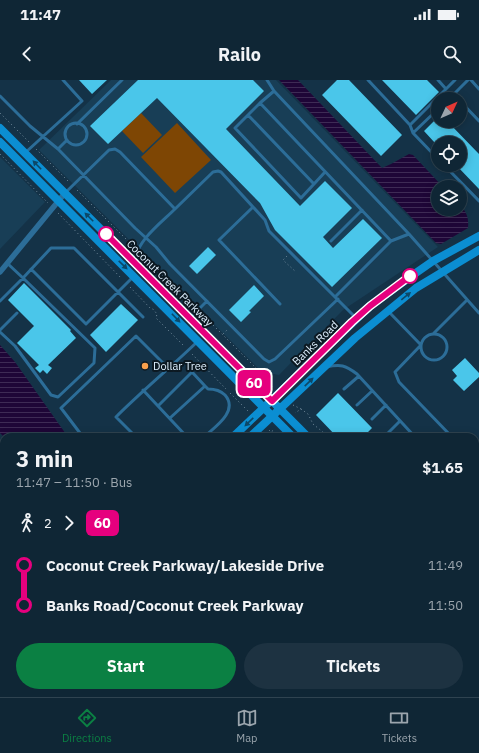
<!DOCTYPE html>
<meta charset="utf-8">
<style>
body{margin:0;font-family:"IBM Plex Sans",sans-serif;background:#1d3241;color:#f1f3f6;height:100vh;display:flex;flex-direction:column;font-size:15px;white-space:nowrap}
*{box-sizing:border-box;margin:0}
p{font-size:13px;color:#9ba5ad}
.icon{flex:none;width:22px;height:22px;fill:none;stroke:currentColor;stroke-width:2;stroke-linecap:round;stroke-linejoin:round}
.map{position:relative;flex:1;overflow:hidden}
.panel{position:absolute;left:0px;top:353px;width:479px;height:264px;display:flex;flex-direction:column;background:#0f2635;border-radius:12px 12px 0 0;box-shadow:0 2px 10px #0003,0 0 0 1px #2f4350}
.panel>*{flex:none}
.badge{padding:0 8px;border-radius:6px;font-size:14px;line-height:26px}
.needle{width:26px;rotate:46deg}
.fabs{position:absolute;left:431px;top:12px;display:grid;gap:8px}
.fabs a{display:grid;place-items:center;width:36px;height:36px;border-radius:50%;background:#0f2635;box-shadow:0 2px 10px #0003,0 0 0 1px #2f4350;font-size:20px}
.map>.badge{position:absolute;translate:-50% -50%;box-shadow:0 0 0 2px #fff}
.legs{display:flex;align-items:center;gap:6px;height:44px;padding:0 16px;font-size:13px}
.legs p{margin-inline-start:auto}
.head{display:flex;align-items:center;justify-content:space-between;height:68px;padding:0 16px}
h1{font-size:22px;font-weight:800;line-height:30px}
.action{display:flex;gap:8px;margin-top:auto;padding:8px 16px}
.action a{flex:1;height:46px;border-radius:24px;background:#0b8043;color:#fff;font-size:16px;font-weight:800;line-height:46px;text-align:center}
.action a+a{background:#1d3241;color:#f1f3f6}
ul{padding:0 16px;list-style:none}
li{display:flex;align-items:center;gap:14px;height:40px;font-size:15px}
li i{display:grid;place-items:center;width:6px;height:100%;margin:0 5px;background:currentColor}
li i::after{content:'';width:10px;height:10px;margin:-5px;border:3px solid;border-radius:50%;background:#0f2635}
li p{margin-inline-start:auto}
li:first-child i{background:linear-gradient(#0000 50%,currentColor 0)}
li:last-child i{background:linear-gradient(currentColor 50%,#0000 0)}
.status{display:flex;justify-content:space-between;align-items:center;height:28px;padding:0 20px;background:#0f2635;direction:ltr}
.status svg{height:11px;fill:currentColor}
header{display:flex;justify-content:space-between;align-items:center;height:52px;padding:0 16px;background:#0f2635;font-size:18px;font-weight:800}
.menu{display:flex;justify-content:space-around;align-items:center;height:56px;border-top:1px solid #2f4350;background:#0f2635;font-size:11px;color:#9ba5ad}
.menu a{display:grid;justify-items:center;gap:2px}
.menu .current{color:#0b8043}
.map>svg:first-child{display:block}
</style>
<div class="status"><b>11:47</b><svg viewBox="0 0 49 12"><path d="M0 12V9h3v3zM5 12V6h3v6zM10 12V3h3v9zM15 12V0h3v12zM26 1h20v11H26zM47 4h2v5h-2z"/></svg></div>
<header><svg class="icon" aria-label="back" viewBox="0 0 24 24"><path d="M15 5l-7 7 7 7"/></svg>Railo<svg class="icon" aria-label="search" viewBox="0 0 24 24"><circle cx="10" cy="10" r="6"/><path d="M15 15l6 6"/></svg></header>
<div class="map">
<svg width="479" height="617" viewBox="0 0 479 617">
<defs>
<pattern id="water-rules" width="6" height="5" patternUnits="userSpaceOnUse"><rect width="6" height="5" fill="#1e0637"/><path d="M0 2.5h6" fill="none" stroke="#3e2b55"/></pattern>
</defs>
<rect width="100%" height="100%" fill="#143247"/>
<!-- built -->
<path fill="#183e56" d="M111,0H276L438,167L343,230L279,295L262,292L39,70Z
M0,77L45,122L0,169Z
M475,555L479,559V617H55L51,613H475Z"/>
<!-- garden -->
<path fill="#7e4604" d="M141,33L162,55L143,73L122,51Z
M177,43L211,80L175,113L141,77Z"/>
<!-- water -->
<path fill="url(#water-rules)" d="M279,0H298L382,88L391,84L409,74L413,75L443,107H438V129H460V125C467,132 469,139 468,148L441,164L436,163Z
M0,265L15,282L68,357H4L0,353Z
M0,416H4V486L0,489Z
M479,418V445L475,451V422Z
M475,477L479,483V507L475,504Z
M475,594L479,597V617H414L418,613H475Z"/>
<!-- building -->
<path fill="#4ac6ea" d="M79,0H107L92,14Z
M138,0H253L264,11L226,49L300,126L325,101L352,128L323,157L333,168L363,139L382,158L332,207L275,150L260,123L157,18L108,64L90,46Z
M337,0H349L402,55L381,76L322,15Z
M382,0H427L439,12L416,35Z
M438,37V41H447L479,74V109L456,85H460V63H435L424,51Z
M208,167L216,175L197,194L189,186Z
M24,203L71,250L70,251L76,258L48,285L52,288L47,294L43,290L40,293L35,288L39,285L17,263L34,246L8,220Z
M254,205L264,216L249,231L251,232L241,242L229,230Z
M121,224L138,240L106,272L90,255Z
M465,278L479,293V297L464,311L453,300L457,296L452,290Z
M338,313L372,348L363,357H337L316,335Z"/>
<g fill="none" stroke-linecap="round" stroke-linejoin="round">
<!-- path -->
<path stroke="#7890a1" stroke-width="1" stroke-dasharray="1 3" stroke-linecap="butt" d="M0,33L29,62
M36,69L69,102
M0,74L48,123
M77,110L134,167
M58,133L122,199
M142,175L194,226
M287,176L283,180L296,192
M130,207L151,229H153L157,234L156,238L184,266
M202,234L262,294L273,308
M223,254L228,249
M192,274L226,309
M230,313L249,332
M293,325L301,329L295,333
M301,329L308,334L313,344L329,357
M269,350L271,352L275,349
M264,357L271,352L280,357
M475,511L479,515
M186,613L187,614L189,613
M179,615L183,613"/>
<!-- lane -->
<path stroke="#2c6d98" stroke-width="3" d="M267,0L274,11L409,154L479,233
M368,0L410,45L413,53L438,79
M471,0L479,9
M446,9L455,0
M274,11L260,23L391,161
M453,15L468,0
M0,16L30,46L58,69L67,60
M449,19L453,15L458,19
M460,21L479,41
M260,23L248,35L314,104L325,92
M248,35L235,48L301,118L314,104
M65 54a11 11 0 1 1 22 0a11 11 0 1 1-22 0Z
M77,44L122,0
M410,45L446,9L438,0
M413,53L438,29
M58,69L135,148L156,167L170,184L264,279L269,282L275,279L338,219
M26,72L82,21L63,0
M444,85L479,121
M65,113L109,70L115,69L120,72L175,129L213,92L218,91L221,92L265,140L269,151L357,239
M253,127L219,160L280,224
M331,161L362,130
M135,182C136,161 161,143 175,129
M7,183L23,198L51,168H74L143,237
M31,189L86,244L133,197
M335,217L391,161L409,154
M0,221L23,198L95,268L94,283L58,317L51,315L15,266L0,252
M389,232L421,265L395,292L399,302L452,357
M190,238L207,221
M0,250L17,233
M421 267a13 13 0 1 1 26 0a13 13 0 1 1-26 0Z
M433,254L467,220
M326,287C341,284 345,285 357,294L415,357
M344,309L359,296
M143,310L187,357
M357,325L372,311
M158,326L192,292L205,306
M170,338L205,306L208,309C215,309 220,310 225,315C239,331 215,347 204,357
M372,339L386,325
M83,357L61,328L136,256L169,289
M136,357L116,337C142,311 170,288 197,262
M384,357L400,341
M475,372L479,370
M475,554H479
M71,613L75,617
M195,613L194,614L197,617
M360,613L365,617
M108,617L112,613
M139,617L143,613
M170,617L174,613
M348,617L350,613
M366,617L370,613
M384,617L386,613
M391,617L393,613"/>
<!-- street -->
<path stroke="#2c6d98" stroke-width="5.5" d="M0,192L65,113
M0,532L4,529
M0,557L4,553"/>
<!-- secondary -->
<path stroke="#0b8ed2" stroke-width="8" d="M0,48L308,357
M0,62L293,357
M233,357L370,226L410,197L433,181L479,156
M250,357L355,258L416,208L479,170
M475,525L479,529
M475,541L479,545
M0,613L4,609
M15,617L19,613"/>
</g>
<!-- one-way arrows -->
<defs><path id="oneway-solid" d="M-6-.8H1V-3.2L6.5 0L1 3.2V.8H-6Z"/></defs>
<g fill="#0c4868">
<use href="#oneway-solid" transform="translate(37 85) rotate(-134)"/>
<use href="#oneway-solid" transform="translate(89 137) rotate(-135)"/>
<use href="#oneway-solid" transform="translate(123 185) rotate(44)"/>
<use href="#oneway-solid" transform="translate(406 216) rotate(-39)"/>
<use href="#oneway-solid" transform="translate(176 238) rotate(46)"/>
<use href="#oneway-solid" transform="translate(309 302) rotate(-44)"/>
<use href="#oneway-solid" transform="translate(249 342) rotate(136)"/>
</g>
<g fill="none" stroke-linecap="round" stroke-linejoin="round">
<defs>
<path id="line-1" d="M106,154L272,321L352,242L370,226L410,196"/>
</defs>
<!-- line-1 casing -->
<use href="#line-1" stroke="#fff" stroke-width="9"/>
<!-- line-1 -->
<use href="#line-1" stroke="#e6007e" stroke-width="6"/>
</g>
<!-- markers -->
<g fill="#fff" stroke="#e6007e" stroke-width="2">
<circle cx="106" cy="154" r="7"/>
<circle cx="410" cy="196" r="7"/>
</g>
<circle fill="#f9a04c" stroke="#0c1922" stroke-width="1.5" cx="145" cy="286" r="4"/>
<g text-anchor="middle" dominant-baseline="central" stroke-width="4" stroke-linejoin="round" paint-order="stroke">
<!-- street labels -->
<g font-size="11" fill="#e0f1ff" stroke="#0c1922">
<text transform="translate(170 203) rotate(45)">Coconut Creek Parkway</text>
<text transform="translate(315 263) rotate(-44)">Banks Road</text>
</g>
<!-- poi labels -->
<g font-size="11" fill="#e0f1ff" stroke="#0c1922" text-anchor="start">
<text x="153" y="286">Dollar Tree</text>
</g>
</g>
</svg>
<div class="fabs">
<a><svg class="needle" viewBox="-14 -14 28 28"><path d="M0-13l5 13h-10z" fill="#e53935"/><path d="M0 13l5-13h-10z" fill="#9ba5ad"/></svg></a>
<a><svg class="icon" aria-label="locate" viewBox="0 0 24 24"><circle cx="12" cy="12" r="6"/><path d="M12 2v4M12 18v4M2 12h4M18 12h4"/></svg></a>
<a><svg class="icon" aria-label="layers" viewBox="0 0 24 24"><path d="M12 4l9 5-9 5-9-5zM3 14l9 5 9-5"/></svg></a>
</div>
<b class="badge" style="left:254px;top:303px;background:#e6007e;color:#fff">60</b>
<section class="panel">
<div class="head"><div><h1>3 min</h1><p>11:47 – 11:50 · Bus</p></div><b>$1.65</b></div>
<div class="legs"><svg class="icon" aria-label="walk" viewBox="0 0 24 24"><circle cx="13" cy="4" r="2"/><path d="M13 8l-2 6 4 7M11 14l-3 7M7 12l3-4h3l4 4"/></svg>2<svg class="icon" aria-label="forward" viewBox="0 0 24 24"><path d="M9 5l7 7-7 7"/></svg><b class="badge" style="background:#e6007e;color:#fff">60</b></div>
<ul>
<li><i style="color:#e6007e"></i><b>Coconut Creek Parkway/Lakeside Drive</b><p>11:49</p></li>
<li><i style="color:#e6007e"></i><b>Banks Road/Coconut Creek Parkway</b><p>11:50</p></li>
</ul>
<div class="action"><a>Start</a><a>Tickets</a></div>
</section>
</div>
<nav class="menu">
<a class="current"><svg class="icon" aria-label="directions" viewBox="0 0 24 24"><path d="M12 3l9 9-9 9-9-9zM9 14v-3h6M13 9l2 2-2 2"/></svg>Directions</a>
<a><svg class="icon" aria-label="map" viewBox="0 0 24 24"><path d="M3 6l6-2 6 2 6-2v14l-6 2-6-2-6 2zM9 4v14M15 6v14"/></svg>Map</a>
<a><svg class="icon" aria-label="tickets" viewBox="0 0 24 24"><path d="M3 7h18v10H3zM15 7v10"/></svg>Tickets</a>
</nav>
